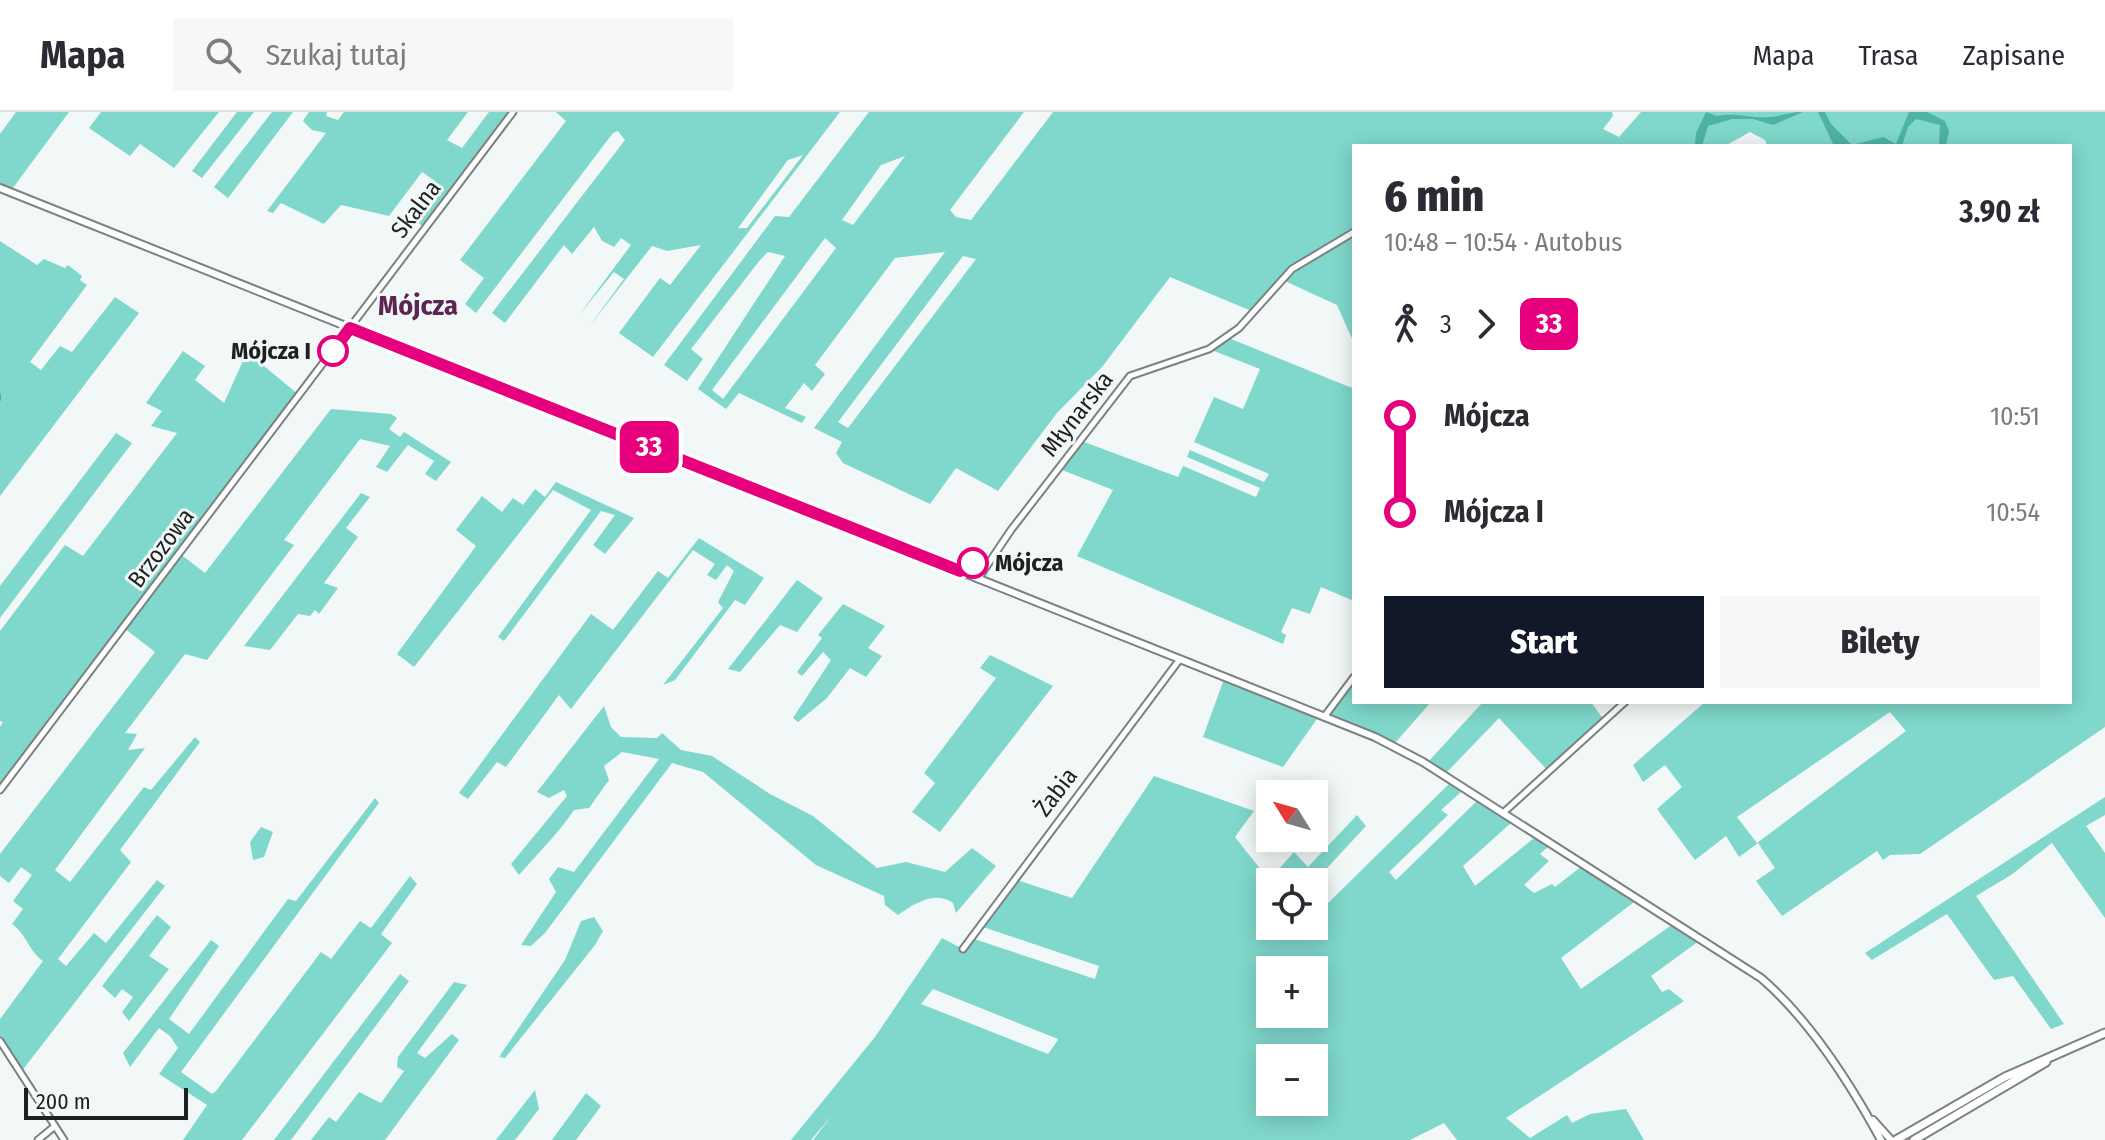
<!DOCTYPE html>
<html lang="pl">
<meta charset="utf-8">
<style>
body{margin:0;font-family:"Fira Sans Condensed",sans-serif;background:#f7f7f7;color:#2b2b33;height:100vh;display:flex;flex-direction:column;font-size:30px;white-space:nowrap}
*{box-sizing:border-box;margin:0}
p{font-size:26px;color:#7c7c81}
.icon{flex:none;width:44px;height:44px;fill:none;stroke:currentColor;stroke-width:2;stroke-linecap:round;stroke-linejoin:round}
.map{position:relative;flex:1;overflow:hidden}
.drawer{position:absolute;left:1352px;top:32px;width:720px;height:560px;display:flex;flex-direction:column;background:#fff;border-radius:0px;box-shadow:0 4px 20px #0003}
.drawer>*{flex:none}
.badge{padding:0 16px;border-radius:12px;font-size:28px;line-height:52px}
.needle{width:52px;rotate:307deg}
.buttons{position:absolute;left:1256px;top:668px;display:grid;gap:16px}
.buttons a{display:grid;place-items:center;width:72px;height:72px;border-radius:0px;background:#fff;box-shadow:0 4px 20px #0003;font-size:40px}
.scale{position:absolute;left:24px;bottom:20px;width:164px;box-sizing:border-box;padding-left:8px;border:4px solid #1f2120;border-top:0;font-size:22px;line-height:28px;white-space:nowrap;color:#1f2120;-webkit-text-stroke:6px #f2f8f7;paint-order:stroke}
.map>.badge{position:absolute;translate:-50% -50%;box-shadow:0 0 0 4px #fff}
.legs{display:flex;align-items:center;gap:12px;height:88px;padding:0 32px;font-size:26px}
.legs p{margin-inline-start:auto}
.headline{display:flex;align-items:center;justify-content:space-between;height:136px;padding:0 32px}
h1{font-size:44px;font-weight:800;line-height:60px}
.action{display:flex;gap:16px;margin-top:auto;padding:16px 32px}
.action a{flex:1;height:92px;border-radius:0px;background:#111827;color:#fff;font-size:32px;font-weight:800;line-height:92px;text-align:center}
.action a+a{background:#f7f7f7;color:#2b2b33}
ul{padding:0 32px;list-style:none}
li{display:flex;align-items:center;gap:28px;height:96px;font-size:30px}
li i{display:grid;place-items:center;width:12px;height:100%;margin:0 10px;background:currentColor}
li i::after{content:'';width:20px;height:20px;margin:-10px;border:6px solid;border-radius:50%;background:#fff}
li p{margin-inline-start:auto}
li:first-child i{background:linear-gradient(#0000 50%,currentColor 0)}
li:last-child i{background:linear-gradient(currentColor 50%,#0000 0)}
header{display:flex;align-items:center;gap:48px;box-sizing:border-box;height:112px;padding:0 40px;background:#fff;border-bottom:2px solid #e1e1e2}
header strong{font-size:38px}
nav{display:flex;gap:44px;margin-inline-start:auto;font-size:28px}
.search{width:560px;height:72px;background:#f7f7f7;display:flex;align-items:center;gap:20px;box-sizing:border-box;padding:0 28px;border-radius:0px;color:#7c7c81;font-size:30px}
.map>svg:first-child{display:block}
</style>
<header>
<strong>Mapa</strong>
<div class="search"><svg class="icon" aria-label="search" viewBox="0 0 24 24"><circle cx="10" cy="10" r="6"/><path d="M15 15l6 6"/></svg>Szukaj tutaj</div>
<nav><a>Mapa</a><a>Trasa</a><a>Zapisane</a></nav>
</header>
<div class="map">
<svg width="2105" height="1028" viewBox="0 0 2105 1028">
<rect width="100%" height="100%" fill="#f2f8f7"/>
<!-- green -->
<path fill="#7fd8cb" fill-rule="evenodd" d="M16,0H69L10,80L0,76V22Z
M101,0H219L174,56L140,32L130,44L89,16Z
M237,0H254L202,66L192,59Z
M272,0H293L228,86L214,75Z
M309,0H327L326,4L338,8L344,0H468L447,28L462,36L489,0H509L422,113L405,108L435,69L422,60L389,104L341,93L324,112L281,91L273,101L267,99L326,21L312,18L303,9Z
M556,0H840L653,245L619,221L660,166L670,173L701,133L667,139L652,134L588,216L624,167L614,160L579,203L631,133L621,126L614,135L602,129L594,115L572,142L564,133L505,211L492,201L625,28L618,19L613,21L476,201L465,192L484,166L460,148L566,9ZM803,43L747,116H738L788,48Z
M869,0H1024L950,98L956,105L971,108L1053,0H1612L1613,4L1603,17L1619,25L1641,0H2105V615L1920,742L1890,743L1883,748L1877,739L1782,804L1756,769L1775,756L1758,731L1739,745L1726,724L1695,748L1657,697L1682,675L1665,653L1643,670L1633,653L1705,590H2070V34H1767L1765,28L1750,20L1725,34H1354V231L1337,193L1285,169L1280,168L1254,200L1170,165L1102,255L1057,301L998,379L956,356L930,392L843,351L836,341L842,330L814,316L945,140L895,146L815,253L825,262L812,279L804,271L785,296L806,305L802,311L739,281L726,297L698,277L785,144L768,140L760,148L691,237L703,247L687,269L664,253L775,104L789,105ZM905,44L853,113L842,108L881,53ZM825,126L836,136L723,287L712,278ZM963,144L976,147L848,316L838,310ZM1890,600L1906,619L1757,731L1737,705Z
M0,129L37,153L44,147L65,156L68,153L82,164L80,168L87,173L30,250L41,258L60,234L72,240L115,185L139,201L0,384Z
M1226,225L1352,276L1354,256V489L1321,475L1310,502L1292,496L1281,520L1286,523L1283,532L1077,444L1113,378L1057,356L1079,328L1178,365L1183,354L1256,385L1260,376L1187,345L1190,338L1264,370L1269,362L1194,330L1214,285L1243,297L1260,257L1209,237Z
M183,239L205,254L195,268L224,291L247,240L299,283L179,441L205,461L331,297L391,302L397,306L389,317L400,325L404,320L451,350L436,369L425,362L434,349L408,333L387,360L376,355L390,334L360,327L284,428L294,433L207,548L185,542L125,621L137,622L128,638L145,636L55,758L70,770L144,675L151,678L195,625L200,630L120,738L131,750L58,847L66,854L94,821L106,831L157,768L165,774L21,960L0,929V907L43,849C28,838 27,823 12,812L23,797L13,789L32,763L21,755L9,771L0,764V742L155,540L124,516L0,678V615L3,610L0,609V519L65,433L83,444L177,321L151,314L162,299L146,291Z
M116,321L132,331L0,506V474Z
M556,370L634,406L605,442L593,433L615,403L601,399L504,529L498,525L591,398L553,378L414,555L397,542L476,434L456,418L482,384L502,400L513,386L523,393L535,377L545,385Z
M361,381L370,385L346,416L358,425L324,471L338,476L319,502L315,498L310,504L298,502L270,538L244,534Z
M699,426L764,466L745,493L735,488L675,568L663,573L723,496L718,490L734,459L727,453L716,468L707,463L715,452L693,438L571,597L559,583L506,655L497,650L468,687L459,681L591,502L613,518L658,459L668,466Z
M797,468L823,486L797,520L780,513L740,560L728,557Z
M843,492L885,514L868,536L882,544L866,565L850,556L827,586L798,610L793,606L831,548L823,540L802,564L797,560L822,526L818,523Z
M990,543L1053,574L940,720L912,700L935,671L924,661L996,566L980,556Z
M1224,567L1317,607L1283,655L1203,625Z
M1354,568V590H1431L1395,631L1329,603Z
M1483,590H1591L1604,608L1548,659L1499,606L1446,661L1428,650Z
M604,594L611,615L621,625L657,626L662,621L681,638L712,644L770,682L813,704L877,756L906,750L945,760L972,736L996,754L956,801L953,791C934,778 914,792 898,803L885,793L884,784L816,753L703,660L672,651L545,821L531,834L521,833L556,780L549,767L558,755L574,760L659,647L622,640L604,654L609,668L589,696L574,698C558,722 538,741 519,763L511,752L567,684L564,678L549,686L537,680Z
M1154,664L1254,699L1235,725L1269,768L1294,740L1308,755L1357,703L1366,714L1314,770H1270V814H1314V805L1449,672L1461,680L1441,698L1448,703L1389,760L1396,768L1477,689L1512,710L1463,754L1475,774L1534,726L1549,734L1540,742L1549,749L1524,773L1534,781L1552,772L1555,775L1582,754L1638,787L1561,846L1581,877L1673,812L1699,829L1651,864L1662,880L1669,877L1684,889L1506,1006L1530,1026L1567,1003L1572,1011L1590,1002L1626,997L1644,1028H1457L1444,1011L1410,1028H813L832,1003L811,1028H791L875,925L942,826L963,837L971,826L1095,867L1099,854L980,814L1014,767L1072,786ZM1270,858H1314V902H1270ZM933,877L1058,927V928L1048,942L921,892ZM1270,946H1314V990H1270Z
M2105,685V703L2086,714L2105,741V806L2052,731L2011,763L1976,784L2064,912L2051,917L2013,864L1994,868L1947,802L1872,848L1865,841Z
M375,686L379,691L181,960L212,982L216,979L321,840L331,847L360,809L371,816L410,764L417,772L381,822L392,831L242,1028H183L207,993L159,962L178,936L170,924L159,916L130,955L123,941L211,828L219,834L169,907L189,922L288,787L296,789Z
M261,715L273,720L264,745L253,748L250,730Z
M157,803L171,815L149,844L169,857L129,909L122,900L133,885L122,877L115,886L102,874Z
M594,805L603,819L595,833L505,946L499,945L565,848L581,809Z
M400,862L409,869L291,1028H274Z
M454,870L467,873L417,941L425,946L452,922L459,928L385,1028H311L329,1005L336,1010L359,980L381,991L404,959L397,955L398,945Z
M535,978L539,997L515,1028H496Z
M586,981L601,994L576,1028H552Z"/>
<!-- water -->
<path fill="#4eb2a5" d="M1706,0L1717,4C1739,0 1750,7 1770,5C1781,4 1790,0 1803,0L1773,13L1753,7H1732L1708,14L1702,34H1695L1696,21Z
M1818,0H1825L1831,12L1852,33L1883,25L1896,32L1909,0H1927L1945,9L1949,19L1946,34H1939L1940,13L1916,7L1908,15L1902,34H1834Z"/>
<g fill="none" stroke-linecap="round" stroke-linejoin="round">
<!-- stream -->
<path stroke="#4eb2a5" stroke-width="2" d="M0,282V288"/>
<defs>
<path id="minor" d="M978,467L1011,418L1130,264L1209,237L1239,216L1292,157L1354,120
M1324,605L1354,565
M0,678L513,0
M1503,701L1625,590
M963,837L1180,547
M0,929L64,1028
M38,1028L55,1014"/>
<path id="tertiary" d="M0,76L1375,625L1423,650L1761,866C1810,908 1850,971 1881,1028
M1873,1008L1891,1028"/>
<path id="secondary" d="M1896,1028L2005,965L2105,921
M1914,1028L2046,950"/>
</defs>
<!-- minor casing -->
<use href="#minor" stroke="#7c8181" stroke-width="9"/>
<!-- tertiary casing -->
<use href="#tertiary" stroke="#7c8181" stroke-width="10"/>
<!-- secondary casing -->
<use href="#secondary" stroke="#7c8181" stroke-width="11"/>
<!-- minor -->
<use href="#minor" stroke="#fff" stroke-width="5"/>
<!-- tertiary -->
<use href="#tertiary" stroke="#fff" stroke-width="6"/>
<!-- secondary -->
<use href="#secondary" stroke="#fff" stroke-width="7"/>
</g>
<g fill="none" stroke-linecap="round" stroke-linejoin="round">
<defs>
<path id="line-1" d="M333,239L350,216L960,459L973,451"/>
</defs>
<!-- line-1 casing -->
<use href="#line-1" stroke="#fff" stroke-width="18"/>
<!-- line-1 -->
<use href="#line-1" stroke="#e6007e" stroke-width="12"/>
</g>
<!-- markers -->
<g fill="#fff" stroke="#e6007e" stroke-width="4">
<circle cx="333" cy="239" r="14"/>
<circle cx="973" cy="451" r="14"/>
</g>
<g text-anchor="middle" dominant-baseline="central" stroke-width="6" stroke-linejoin="round" paint-order="stroke">
<!-- street labels -->
<g font-size="24" fill="#1f2120" stroke="#f2f8f7">
<text transform="translate(416 97) rotate(-53)">Skalna</text>
<text transform="translate(1077 302) rotate(-52)">Młynarska</text>
<text transform="translate(161 436) rotate(-53)">Brzozowa</text>
<text transform="translate(1056 680) rotate(-53)">Żabia</text>
</g>
<!-- stop labels -->
<g font-size="24" font-weight="bold" fill="#1f2120" stroke="#f2f8f7" text-anchor="end">
<text x="311" y="239">Mójcza I</text>
<text x="995" y="451" text-anchor="start">Mójcza</text>
</g>
<!-- quarter labels -->
<g font-size="28" font-weight="bold" fill="#5c2654" stroke="#f2f8f7">
<text x="418" y="193">Mójcza</text>
</g>
</g>
</svg>
<div class="buttons">
<a><svg class="needle" viewBox="-14 -14 28 28"><path d="M0-13l5 13h-10z" fill="#e53935"/><path d="M0 13l5-13h-10z" fill="#7c7c81"/></svg></a>
<a><svg class="icon" aria-label="locate" viewBox="0 0 24 24"><circle cx="12" cy="12" r="6"/><path d="M12 2v4M12 18v4M2 12h4M18 12h4"/></svg></a>
<a>+</a>
<a>−</a>
</div>
<div class="scale">200 m</div>
<b class="badge" style="left:649px;top:335px;background:#e6007e;color:#fff">33</b>
<section class="drawer">
<div class="headline"><div><h1>6 min</h1><p>10:48 – 10:54 · Autobus</p></div><b>3.90 zł</b></div>
<div class="legs"><svg class="icon" aria-label="walk" viewBox="0 0 24 24"><circle cx="13" cy="4" r="2"/><path d="M13 8l-2 6 4 7M11 14l-3 7M7 12l3-4h3l4 4"/></svg>3<svg class="icon" aria-label="forward" viewBox="0 0 24 24"><path d="M9 5l7 7-7 7"/></svg><b class="badge" style="background:#e6007e;color:#fff">33</b></div>
<ul>
<li><i style="color:#e6007e"></i><b>Mójcza</b><p>10:51</p></li>
<li><i style="color:#e6007e"></i><b>Mójcza I</b><p>10:54</p></li>
</ul>
<div class="action"><a>Start</a><a>Bilety</a></div>
</section>
</div>
